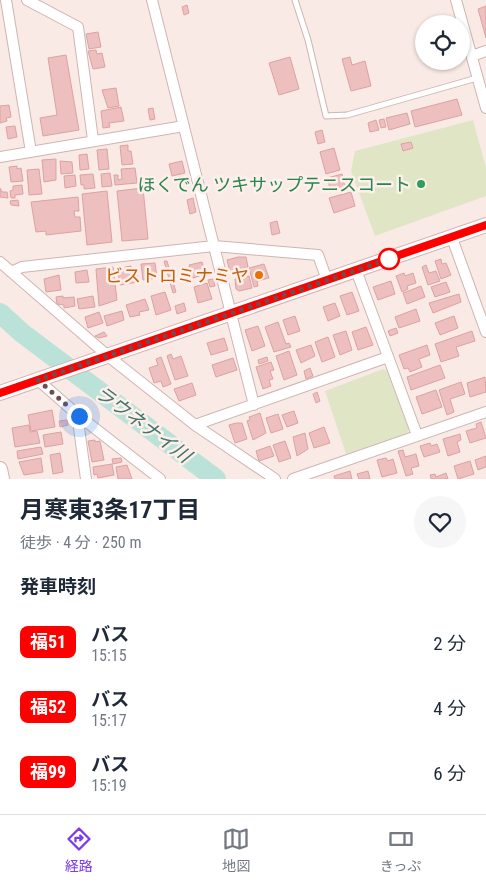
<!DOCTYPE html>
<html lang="ja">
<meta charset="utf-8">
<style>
body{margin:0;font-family:"Roboto Condensed","Noto Sans JP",sans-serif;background:#f6f6f7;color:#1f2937;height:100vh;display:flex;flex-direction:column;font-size:19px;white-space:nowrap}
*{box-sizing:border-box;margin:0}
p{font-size:16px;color:#747a83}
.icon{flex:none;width:28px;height:28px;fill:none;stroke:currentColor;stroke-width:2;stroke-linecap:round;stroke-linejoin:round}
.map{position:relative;height:479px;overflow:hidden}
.panel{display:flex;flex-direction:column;background:#fff;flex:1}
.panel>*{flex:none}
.badge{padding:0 10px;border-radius:8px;font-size:18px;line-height:32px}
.controls{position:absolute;left:415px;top:15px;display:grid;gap:10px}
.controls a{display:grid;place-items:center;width:55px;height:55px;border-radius:50%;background:#fff;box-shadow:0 1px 4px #0004;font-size:25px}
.you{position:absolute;width:25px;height:25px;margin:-12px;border:4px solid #fff;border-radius:50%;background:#1a73e8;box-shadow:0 0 0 8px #1a73e833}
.map>.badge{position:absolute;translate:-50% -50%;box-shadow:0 0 0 2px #fff}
h2{padding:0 20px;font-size:19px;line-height:45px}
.round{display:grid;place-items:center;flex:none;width:52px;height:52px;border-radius:26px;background:#f6f6f7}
.overview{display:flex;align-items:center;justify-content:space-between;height:85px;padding:0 20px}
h1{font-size:24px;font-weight:700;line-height:38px}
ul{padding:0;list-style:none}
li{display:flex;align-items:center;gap:15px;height:65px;padding:0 20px}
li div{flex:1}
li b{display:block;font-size:19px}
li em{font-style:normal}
li .badge{min-width:55px;font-weight:700;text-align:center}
.tab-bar{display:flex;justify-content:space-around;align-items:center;height:70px;border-top:1px solid #e0e1e3;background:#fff;font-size:14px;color:#747a83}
.tab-bar a{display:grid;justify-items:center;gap:2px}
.tab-bar .active{color:#7c3aed}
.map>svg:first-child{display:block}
</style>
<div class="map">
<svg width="486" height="479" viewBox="0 0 486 479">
<rect width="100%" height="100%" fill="#faeae5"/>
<!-- green -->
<path fill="#e0e6c5" d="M473,120L486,168V196L375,236L351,171L355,151Z
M383,369L387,371L409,429L407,433L346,454L325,391Z"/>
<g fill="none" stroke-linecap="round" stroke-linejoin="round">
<!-- river -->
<path stroke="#bbe2d8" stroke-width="20" d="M0,313L22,333L216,479"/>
</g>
<!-- building -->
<path fill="#edbfbf" stroke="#dea1a2" d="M187,5L189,13L184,15L182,7Z
M486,6V38L478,9Z
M98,32L101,47L89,49L86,34Z
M96,50L97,54L102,53L105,67L93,69L88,51Z
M66,55L79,130L43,136L40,118L57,115L48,58Z
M290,57L299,89L279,95L269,63Z
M350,57L352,65L365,61L371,86L351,91L342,59Z
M116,88L119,106L108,108L102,90Z
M457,99L462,115L415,127L411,111Z
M9,105L11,117L6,118L7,121L0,123V106Z
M121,107L124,121L109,123L110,127L103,128L101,111Z
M153,108L155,119L150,120L148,109Z
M407,113L410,124L389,130L386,118Z
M384,119L386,127L381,128L379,120Z
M376,120L379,130L370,132L368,123Z
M15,126L17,137L8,139L6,127Z
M322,130L325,142L318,144L315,132Z
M411,142L413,148L403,151L401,144Z
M128,145V151H131L133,164L122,165L120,146Z
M334,148L340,170L326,174L320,152Z
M107,149L109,169L99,170L97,150Z
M87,154L89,169L80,170L79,155Z
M56,159V180L44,182L42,160Z
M60,161L72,162L73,173L61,174Z
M182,161L185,173L172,176L169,164Z
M17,166V169L21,168L23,181L11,182L9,167Z
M135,168L137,183L115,185L114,175H118V180L122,179L121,169Z
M39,169L42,194L29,195L27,170Z
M110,173L112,186L102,187L101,174Z
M93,174L95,188L84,189V185H81L80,175Z
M342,174L345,187L331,191L327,178Z
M75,175L76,186L65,188L64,176Z
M22,185L23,194L15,195V198H11L10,191L13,190V186Z
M0,188L2,192H7L8,198L0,197Z
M143,188L148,239L122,241L117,191Z
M107,191L112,242L87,245L82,194Z
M351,192L355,206L334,213L329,198Z
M78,197L79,211H74L75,217H80L81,231L46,235V231L36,232L31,202Z
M193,198L196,212L190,214L187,200Z
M18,200L19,206L11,205L10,201Z
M277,221L280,233L272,235L270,223Z
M238,257H246L248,267L230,272L227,260Z
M441,259L442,264L446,263L451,275L441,279L435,261Z
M164,261H167L176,292L173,293Z
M202,262L205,274L193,278L189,265Z
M155,263L157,278L143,280L141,264Z
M264,264L269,278L257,281L258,286L254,287L249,268Z
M426,265L429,273L436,271L440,281L428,285L422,267Z
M131,266V270L137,269L138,282L120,285L118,271H125V267Z
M113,267L117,300L99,306L96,269Z
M87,270L89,282L76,283L75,272Z
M404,273L405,276L413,273L416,283L407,286L408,289L402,292L396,276Z
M59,275L61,290L46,292L44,279Z
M249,276L252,288L239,291L236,289L235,279Z
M213,279L215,286L210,287L208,280Z
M391,281L395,294L378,300L373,287Z
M446,282L450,292L435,297L431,287Z
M207,283L212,299L198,303L194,287Z
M421,286L425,297L407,304L403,293Z
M165,292L171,310L156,315L151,296Z
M352,292L359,311L347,315L340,296Z
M459,294L461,302L433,313L429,303Z
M63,296V298L74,297L75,306L64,308V305L57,304L56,297Z
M93,296L95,307L79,309L77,299Z
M145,299L149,310L139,312L140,315L130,317L126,305Z
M184,303L186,311L177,314L175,306Z
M335,303L340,316L328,321L323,307Z
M416,309L420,321L399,328L395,317Z
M122,311L124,320L107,326L104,316Z
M99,312L103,323L88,328L85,317Z
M295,316L300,331L288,335L283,320Z
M454,316L458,328L440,335L435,323Z
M278,322L286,344L289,343L291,347L274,352L265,327Z
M258,326L265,346L252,351L245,330Z
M366,327L373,345L358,350L352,332Z
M396,328L398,333L390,336L388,331Z
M346,331L352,350L340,355L333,335Z
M472,331L475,341L456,347L459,356L441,362L435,344Z
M104,332L107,336L99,338L95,336Z
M328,337L335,357L322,362L315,342Z
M224,338L228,350L211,355L207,343Z
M311,345L315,356L301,363L296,350Z
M427,345L430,355L419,359L422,367L410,372L408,368L404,369L399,355Z
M289,351L297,375L284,380L276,356Z
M171,354L173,359L181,356L188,376L175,380L167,356Z
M161,357L171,384L163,387L161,381L154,383L149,368L158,365L156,359Z
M267,357L268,361L259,364L258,360Z
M233,358L237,370L216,377L212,365Z
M271,362L274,370L270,371L273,379L269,380L271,386L263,389L256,367Z
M440,365L445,378L411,390L407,377Z
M310,368L313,376L306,379L304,371Z
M485,377L486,392L470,397L467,383Z
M461,382L465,394L450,399L454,412L447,415L439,390Z
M192,383L196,395L179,401L174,389Z
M436,390L442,407L422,414L416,397Z
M317,392L320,401L316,403L313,394Z
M52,410L55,427L31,431L28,415Z
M294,411L298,423L287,427L282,415Z
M260,413L266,433L253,440L247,421L250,420L249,417Z
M278,414L283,429L271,433L266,418Z
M67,420L68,425L60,427L59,421Z
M481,422L486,438L470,443L466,431L477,428L476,424Z
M236,423H242L247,439L235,443L229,425Z
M29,425L30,432L37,431L40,443L15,447L12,428Z
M324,427L330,443L314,448L309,433Z
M61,432L63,444L45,447L43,435Z
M305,433L308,449L297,456L293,437Z
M460,434L461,440L457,442L460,452L448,456L443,439Z
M95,440V442L100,441L104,460L92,462L88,441Z
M285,441L291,458L279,462L273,445Z
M430,443L431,446L437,444L440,452L424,457L420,446Z
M270,446L274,456L259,461L256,451Z
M41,447L43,454L18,459L17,451Z
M403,450L405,457L416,454L419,466L411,468L413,474L406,476L398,451Z
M60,453L63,472L53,474L50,455Z
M486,456V467L478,470L475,460Z
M41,458L43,472L24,475L19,462Z
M121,458L122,462L113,464L112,459Z
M386,458L388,461L393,459L397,473L382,477L377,460Z
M470,461L474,474L458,479L454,466Z
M112,464L114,475L98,478L97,474L94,475L93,467Z
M127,465L132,479H118L116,467Z
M350,471L352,479H335L334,476Z
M368,471L370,479H359L357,474Z
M446,473L448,479H431L430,475L435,474L436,477Z"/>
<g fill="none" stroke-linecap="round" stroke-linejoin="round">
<defs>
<path id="lane" d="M295,0L308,40L326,116L347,115L477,78"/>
<path id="street" d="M6,0L31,152
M27,0L78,27L93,140
M152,0L254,405
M456,0L486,108
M472,56L486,51
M0,157L184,126
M452,238L486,332
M0,262L108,356L195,425L275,479
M356,270L417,435
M11,272L22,267L214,246L318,255L327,280
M38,380L79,416L160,479
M79,416V428L86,479
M195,425L388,357
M293,479L486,412"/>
<path id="secondary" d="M0,393L486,225
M0,469L2,479"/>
</defs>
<!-- lane casing -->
<use href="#lane" stroke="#cfb4b2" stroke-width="7"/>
<!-- street casing -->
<use href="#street" stroke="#cfb4b2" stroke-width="12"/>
<!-- secondary casing -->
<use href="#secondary" stroke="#d4b3b2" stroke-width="16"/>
<!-- lane -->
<use href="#lane" stroke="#fff" stroke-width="5"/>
<!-- street -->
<use href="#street" stroke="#fff" stroke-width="10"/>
<!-- secondary -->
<use href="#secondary" stroke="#fff" stroke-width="14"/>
</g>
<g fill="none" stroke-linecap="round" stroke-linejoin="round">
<defs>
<path id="line" d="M0,393L486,225"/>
</defs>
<!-- line casing -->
<use href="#line" stroke="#fff" stroke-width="11"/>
<!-- line -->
<use href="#line" stroke="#f00" stroke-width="8"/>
<!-- walk -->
<path stroke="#714c4e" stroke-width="5" stroke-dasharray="0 9" d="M79,416L38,380L389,259"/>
</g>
<!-- markers -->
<circle fill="#2e9e5b" stroke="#fdefeb" stroke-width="2" cx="421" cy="184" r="5"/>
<circle fill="#fff" stroke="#f00" stroke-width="2.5" cx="389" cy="259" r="10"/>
<circle fill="#e8710a" stroke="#fdefeb" stroke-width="2" cx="259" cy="275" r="5"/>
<g text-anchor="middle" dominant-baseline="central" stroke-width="5" stroke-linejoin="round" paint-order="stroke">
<!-- leisure labels -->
<g font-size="18" fill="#27864d" stroke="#fdefeb" text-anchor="end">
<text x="411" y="184">ほくでん ツキサップテニスコート</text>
</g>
<!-- food labels -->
<g font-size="18" fill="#c56008" stroke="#fdefeb" text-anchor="end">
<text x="249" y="275">ビストロミナミヤ</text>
</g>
<!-- water labels -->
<g font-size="19" font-style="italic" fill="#42756a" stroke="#fdefeb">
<text transform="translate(143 424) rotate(37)">ラウネナイ川</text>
</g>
</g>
</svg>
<div class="controls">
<a><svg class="icon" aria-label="locate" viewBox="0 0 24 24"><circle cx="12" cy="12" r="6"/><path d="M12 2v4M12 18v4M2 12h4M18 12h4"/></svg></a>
</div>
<div class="you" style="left:79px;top:416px"></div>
</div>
<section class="panel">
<div class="overview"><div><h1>月寒東3条17丁目</h1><p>徒歩 · 4 分 · 250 m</p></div><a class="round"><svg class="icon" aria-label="heart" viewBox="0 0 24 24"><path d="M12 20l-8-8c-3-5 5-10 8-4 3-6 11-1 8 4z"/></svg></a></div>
<h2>発車時刻</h2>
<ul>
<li><span class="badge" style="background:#f00;color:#fff">福51</span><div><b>バス</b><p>15:15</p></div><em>2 分</em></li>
<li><span class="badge" style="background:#f00;color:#fff">福52</span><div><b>バス</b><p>15:17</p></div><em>4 分</em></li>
<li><span class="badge" style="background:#f00;color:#fff">福99</span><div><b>バス</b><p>15:19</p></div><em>6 分</em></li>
</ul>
</section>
<nav class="tab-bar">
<a class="active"><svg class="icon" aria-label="directions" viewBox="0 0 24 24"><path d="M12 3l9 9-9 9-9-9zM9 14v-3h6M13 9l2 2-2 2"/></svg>経路</a>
<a><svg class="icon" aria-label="map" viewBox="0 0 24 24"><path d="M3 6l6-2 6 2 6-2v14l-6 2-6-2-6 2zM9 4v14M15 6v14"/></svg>地図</a>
<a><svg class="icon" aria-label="tickets" viewBox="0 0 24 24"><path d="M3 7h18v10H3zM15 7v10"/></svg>きっぷ</a>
</nav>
